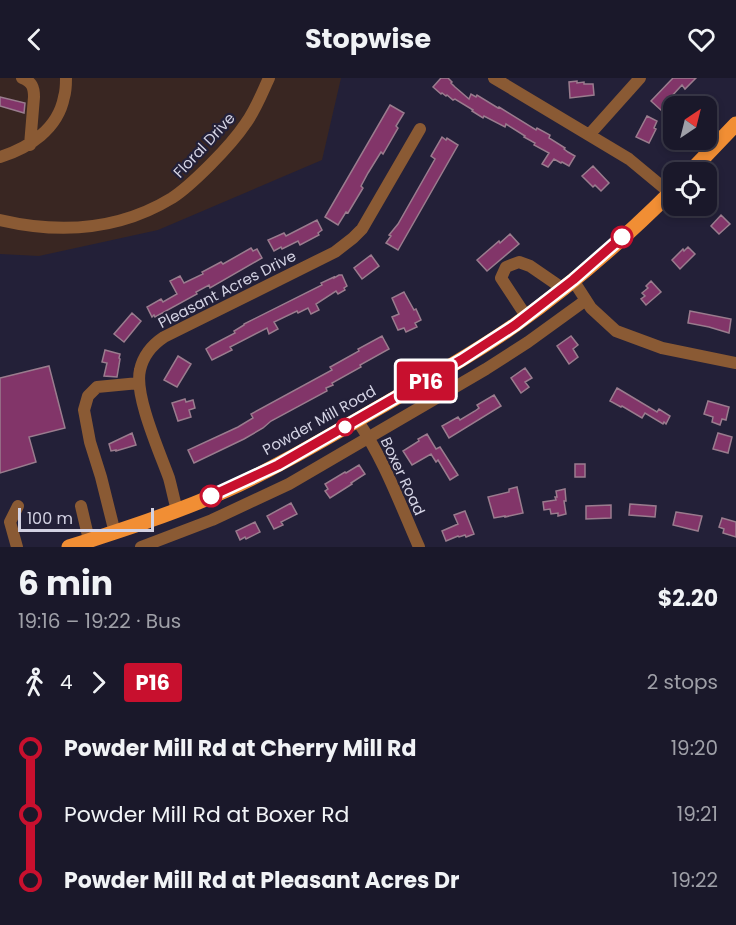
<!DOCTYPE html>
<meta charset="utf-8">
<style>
body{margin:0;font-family:Poppins,sans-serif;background:#272536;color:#f1f3f6;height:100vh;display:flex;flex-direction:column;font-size:22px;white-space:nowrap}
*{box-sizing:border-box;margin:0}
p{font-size:20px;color:#9fa0a8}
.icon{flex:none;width:33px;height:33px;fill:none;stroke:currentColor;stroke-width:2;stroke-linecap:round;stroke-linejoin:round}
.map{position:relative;height:469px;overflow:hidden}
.sheet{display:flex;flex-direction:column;background:#1a182a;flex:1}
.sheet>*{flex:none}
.badge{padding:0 12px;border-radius:4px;font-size:21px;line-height:39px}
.needle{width:39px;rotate:35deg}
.fabs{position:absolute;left:663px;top:18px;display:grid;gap:12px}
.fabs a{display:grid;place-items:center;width:54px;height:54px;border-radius:12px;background:#1a182a;box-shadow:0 3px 9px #0003,0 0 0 2px #383747;font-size:30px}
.scale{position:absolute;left:18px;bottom:15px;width:136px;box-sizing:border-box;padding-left:6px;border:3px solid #d3d2e3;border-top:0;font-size:16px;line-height:21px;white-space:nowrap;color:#d3d2e3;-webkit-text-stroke:4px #232038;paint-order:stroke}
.map>.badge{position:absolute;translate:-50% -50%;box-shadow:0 0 0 3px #fff}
.legs{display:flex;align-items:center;gap:9px;height:66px;padding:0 18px;font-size:20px}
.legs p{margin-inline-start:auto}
.head{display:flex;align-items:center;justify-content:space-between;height:102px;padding:0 18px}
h1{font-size:33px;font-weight:700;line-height:45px}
ul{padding:0 18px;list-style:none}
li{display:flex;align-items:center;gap:21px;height:66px;font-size:22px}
li i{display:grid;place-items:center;width:9px;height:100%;margin:0 8px;background:currentColor}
li i::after{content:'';width:15px;height:15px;margin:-8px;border:4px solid;border-radius:50%;background:#1a182a}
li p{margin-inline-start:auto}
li:first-child i{background:linear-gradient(#0000 50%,currentColor 0)}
li:last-child i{background:linear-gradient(currentColor 50%,#0000 0)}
header{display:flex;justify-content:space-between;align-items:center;height:78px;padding:0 18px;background:#1a182a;font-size:27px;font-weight:700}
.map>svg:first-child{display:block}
</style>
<header><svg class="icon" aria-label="back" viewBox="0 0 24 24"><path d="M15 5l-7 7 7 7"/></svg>Stopwise<svg class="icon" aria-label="heart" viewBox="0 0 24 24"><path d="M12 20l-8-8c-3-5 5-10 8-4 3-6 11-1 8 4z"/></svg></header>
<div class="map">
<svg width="736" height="469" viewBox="0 0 736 469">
<rect width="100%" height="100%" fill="#232038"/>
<!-- commercial -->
<path fill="#392622" d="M0,0H341L322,82L158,152L39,178L0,176Z"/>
<!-- building -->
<path fill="#823569" stroke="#9a7c8e" stroke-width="1.5" d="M441,0H448L452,4L451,5L455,9L469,21L471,16L476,19L477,17L498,30L499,29L536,52L537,50L550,57L549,60L565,70L564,71L568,74L575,78L569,88L562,84L561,85L554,81L548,89L542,86L549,75L534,67L535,65L524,59L525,58L506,46L505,49L484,38L483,40L472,33L473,32L455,21L453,22L447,17L446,18L442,15L441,16L433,9Z
M673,0H696L685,11L682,7L670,20L672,22L662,33L651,23Z
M577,3V5L584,4V6H593L594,17L570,20L569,4Z
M0,19L25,25L24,35L0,28Z
M390,27L404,35L396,48L398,50L383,76L381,74L368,95L361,108L363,110L348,135L346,134L338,147L325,139Z
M647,38L657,43L654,50L656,51L649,65L636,59Z
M442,59L446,62L447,60L458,67L398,172L386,165L391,158L389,157L398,146L435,81L431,78Z
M593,88L609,105L601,113L595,107L593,109L582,98Z
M721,137L730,146L719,156L711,148Z
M317,142L322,152L318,155L319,157L300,167L298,163L282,171L281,169L274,173L268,162L284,155L286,158Z
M510,156L519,166L487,193L477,182L499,163L500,165Z
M688,169L695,176L680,191L672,182L683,171L684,173Z
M251,170L253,173L257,171L262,180L210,210L209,207L196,214L197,216L155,239L154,237L152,239L147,229L161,221L163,224L177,216L170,203L180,198L184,205L203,196L202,194L221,184L223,186Z
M371,177L379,188L362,201L354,190Z
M339,197H342L347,208L344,210L345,212L338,216L336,213L316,226L319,232L311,236L308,230L298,235L297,233L274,244L278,251L269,256L267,250L230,269L232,272L212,282L206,271L212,267L235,255L234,253L244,247V246L322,207L321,205L334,199V200Z
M651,203L661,214L646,227L641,221L645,218L642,215L648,210L646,208Z
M404,214L414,232L416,231L421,242L415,245L417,249L406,254L404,250L398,252L392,239L399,236L392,220Z
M690,233L731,241L729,255L709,249L688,245Z
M132,235L141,243L124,264L114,256Z
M382,258L389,271L360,287L361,289L332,305L333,307L326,310L327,313L271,343L263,350L244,361L194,385L188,372L238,349L253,340L251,336L332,292L330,289L332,288L359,273L358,271Z
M571,258L578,267L573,271L578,279L569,286L557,268Z
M105,272L120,276L119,280L120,281L117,299L104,298L107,285L102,284Z
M178,278L191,286L177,309L164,302Z
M49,288L65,350L29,359L36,384L0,395V300Z
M525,290L532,300L525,304L529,309L521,315L511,300Z
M617,310L657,334L659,331L670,338L666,346L664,344L663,346L645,335L642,340L622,328L621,329L610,323Z
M494,317L501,328L449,360L442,348L458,339L460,342L475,333L479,330L477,327Z
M185,321L186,324L193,322L195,330L189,332L191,339L178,343L172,325Z
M708,323L729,329L726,342L722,341L720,347L712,344L713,339L704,336Z
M132,355L136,367L116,373V372L111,373L109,366Z
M718,355L732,359L728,375L713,371Z
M427,356L436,371L440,369L458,397L450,402L438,382L436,384L431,376L412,387L403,373L419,363L418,361Z
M575,386H585V399H575Z
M359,387L365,396L351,405L352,406L330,420L325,413L328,411L325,406L345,394L346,395Z
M517,409L523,435L505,439V438L494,440L488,419L509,414V411Z
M565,411L566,423H564L566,436L558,438V435L551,436L550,431L544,432L543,424L556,422L555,419H557L556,413Z
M291,425L297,436L281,444L283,447L274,451L267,438Z
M630,426L656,428L655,439L629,437Z
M611,427V440L586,441V428Z
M465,433L474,456L466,459L465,457L459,459L458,458L446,463L442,453L458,446L454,437Z
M676,434L702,438L698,453L673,447Z
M722,440L736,444V459L723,455L724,451L719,449Z
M255,444L260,454L246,461L245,459L240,462L236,453Z"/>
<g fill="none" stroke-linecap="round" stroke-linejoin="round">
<!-- minor -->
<path stroke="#8a5a34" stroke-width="12" d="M22,0C32,4 34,9 34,19L30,67
M494,0L629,81L670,115
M589,57L640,0
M0,79C29,70 58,51 64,19C66,13 66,6 66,0
M0,142C60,156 118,153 172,120C186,111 198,99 210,87C223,74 236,60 246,45C256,31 262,15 269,0
M573,202L591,230L616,253L662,270L736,285
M526,238L501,200L506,189L519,184L530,188L562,210
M357,342C384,381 400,426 419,469
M81,428L89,462
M177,432C174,422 172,411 169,400C160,375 134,317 140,292C143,278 152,267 164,259L335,174L353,160L362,151L420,51
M115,455L101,399L90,364L84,332L88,318L97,309L139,305
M17,469L10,444L18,428
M141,469L212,442L289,406L486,291L528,264L586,222"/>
<!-- major -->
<path stroke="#f18e34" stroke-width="15" d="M690,94L736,46
M69,469C122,452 175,435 227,412C282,387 334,355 387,325C430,300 474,276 515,247C571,207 625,160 674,111"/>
</g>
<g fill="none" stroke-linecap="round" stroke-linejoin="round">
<defs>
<path id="line-1" d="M211,418L278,387L461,282L515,247L573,202L622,159"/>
</defs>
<!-- line-1 casing -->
<use href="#line-1" stroke="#fff" stroke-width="14"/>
<!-- line-1 -->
<use href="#line-1" stroke="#c8102e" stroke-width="9"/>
</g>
<!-- markers -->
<g fill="#fff" stroke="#c8102e" stroke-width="3">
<circle cx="622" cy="159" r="10"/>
<circle cx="345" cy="349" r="8"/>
<circle cx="211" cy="418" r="10"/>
</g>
<g text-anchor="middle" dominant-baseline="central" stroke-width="4.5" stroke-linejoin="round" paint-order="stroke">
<!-- street labels -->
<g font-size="15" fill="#d3d2e3" stroke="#232038">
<text transform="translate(204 67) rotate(-47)">Floral Drive</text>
<text transform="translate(227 211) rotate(-27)">Pleasant Acres Drive</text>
<text transform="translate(319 342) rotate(-29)">Powder Mill Road</text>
<text transform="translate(403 398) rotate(65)">Boxer Road</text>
</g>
</g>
</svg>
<div class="fabs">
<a><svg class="needle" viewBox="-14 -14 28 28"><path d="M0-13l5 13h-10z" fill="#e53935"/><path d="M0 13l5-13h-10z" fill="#9fa0a8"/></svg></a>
<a><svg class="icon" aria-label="locate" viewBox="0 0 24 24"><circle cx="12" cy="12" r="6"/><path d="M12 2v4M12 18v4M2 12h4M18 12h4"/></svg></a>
</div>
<div class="scale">100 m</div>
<b class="badge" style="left:426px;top:303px;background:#c8102e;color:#fff">P16</b>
</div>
<section class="sheet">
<div class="head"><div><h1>6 min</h1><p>19:16 – 19:22 · Bus</p></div><b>$2.20</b></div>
<div class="legs"><svg class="icon" aria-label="walk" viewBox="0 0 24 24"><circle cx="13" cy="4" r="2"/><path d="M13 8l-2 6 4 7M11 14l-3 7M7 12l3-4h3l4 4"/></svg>4<svg class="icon" aria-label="forward" viewBox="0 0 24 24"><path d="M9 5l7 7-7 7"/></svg><b class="badge" style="background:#c8102e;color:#fff">P16</b><p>2 stops</p></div>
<ul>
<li><i style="color:#c8102e"></i><b>Powder Mill Rd at Cherry Mill Rd</b><p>19:20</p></li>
<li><i style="color:#c8102e"></i><span>Powder Mill Rd at Boxer Rd</span><p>19:21</p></li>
<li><i style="color:#c8102e"></i><b>Powder Mill Rd at Pleasant Acres Dr</b><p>19:22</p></li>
</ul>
</section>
